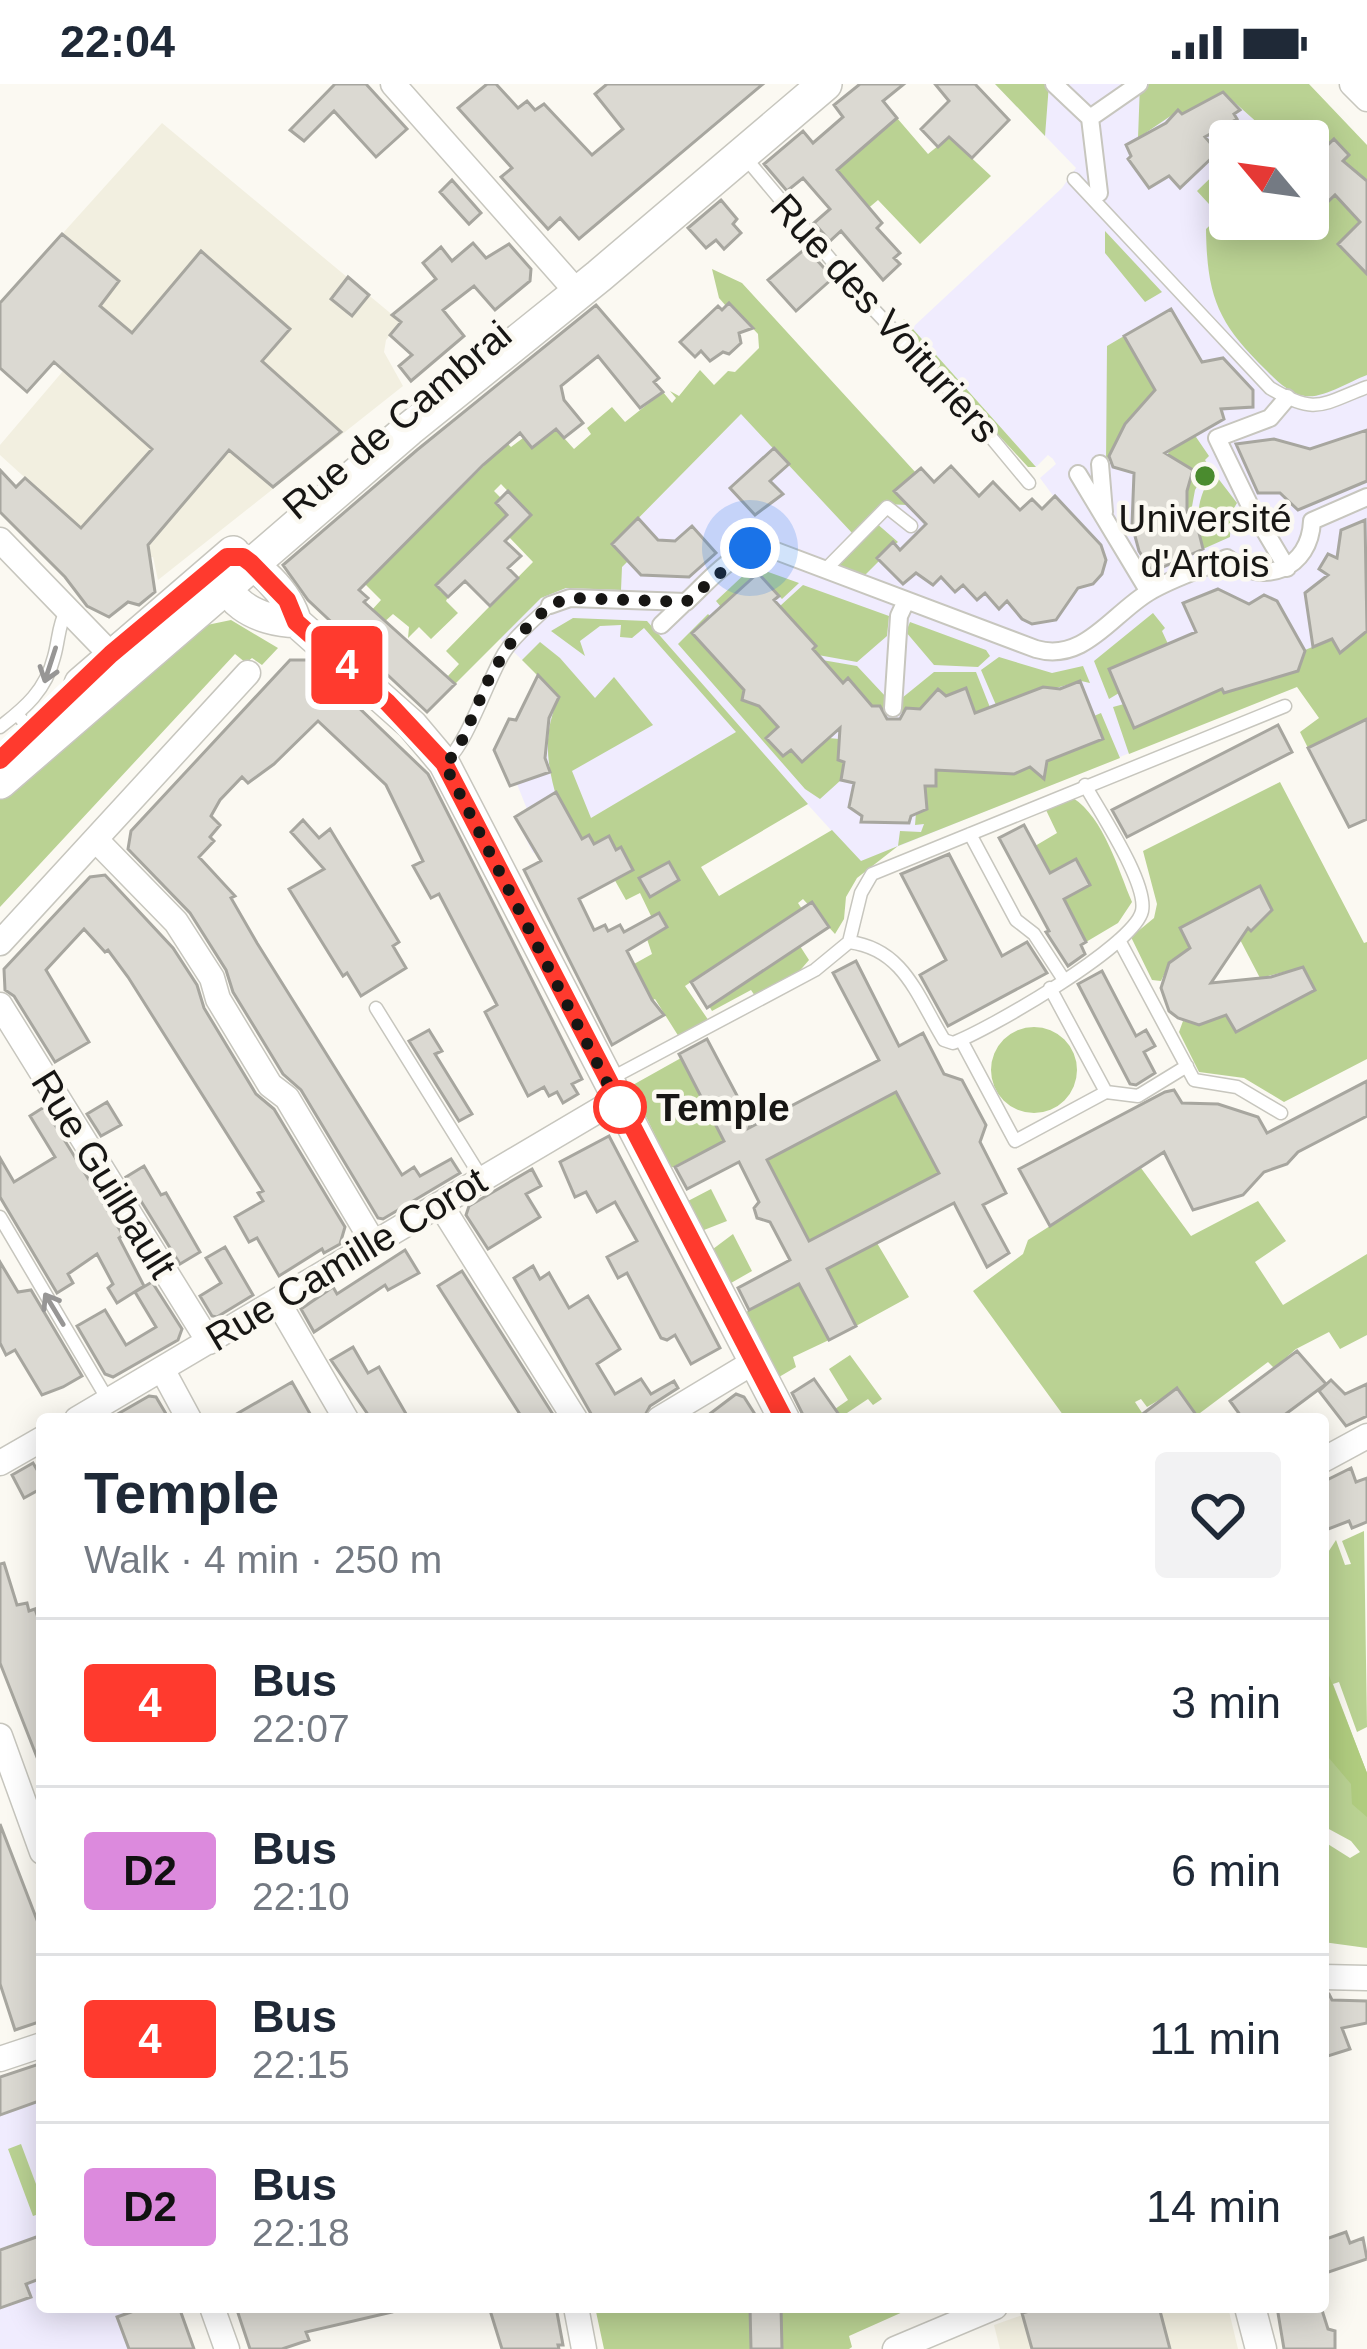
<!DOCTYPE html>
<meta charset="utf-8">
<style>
body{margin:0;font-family:Arial,sans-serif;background:#f2f2f3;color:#1f2937;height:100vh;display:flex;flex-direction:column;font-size:45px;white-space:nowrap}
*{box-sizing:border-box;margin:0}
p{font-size:39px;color:#747a83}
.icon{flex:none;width:66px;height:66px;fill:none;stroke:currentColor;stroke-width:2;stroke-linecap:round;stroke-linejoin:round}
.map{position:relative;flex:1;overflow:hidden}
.panel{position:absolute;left:36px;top:1329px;width:1293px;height:900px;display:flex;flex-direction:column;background:#fff;border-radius:12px;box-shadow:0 6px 30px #0003}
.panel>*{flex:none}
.badge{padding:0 24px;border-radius:9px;font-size:42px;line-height:78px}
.needle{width:78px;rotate:299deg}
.controls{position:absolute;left:1209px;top:36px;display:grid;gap:24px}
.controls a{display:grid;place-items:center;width:120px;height:120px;border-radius:12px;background:#fff;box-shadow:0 6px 30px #0003;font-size:60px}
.you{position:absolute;width:60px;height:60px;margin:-30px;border:9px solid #fff;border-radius:50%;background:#1a73e8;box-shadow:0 0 0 18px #1a73e833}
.map>.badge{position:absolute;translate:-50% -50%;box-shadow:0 0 0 6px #fff}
.round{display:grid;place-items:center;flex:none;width:126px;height:126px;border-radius:12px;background:#f2f2f3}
.summary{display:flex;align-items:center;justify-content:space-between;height:204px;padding:0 48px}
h1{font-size:57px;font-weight:800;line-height:90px}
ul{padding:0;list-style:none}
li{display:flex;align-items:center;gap:36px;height:168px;padding:0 48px;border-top:3px solid #e0e1e3}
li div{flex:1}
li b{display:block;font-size:45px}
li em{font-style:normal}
li .badge{min-width:132px;font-weight:700;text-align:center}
.status{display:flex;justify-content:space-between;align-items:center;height:84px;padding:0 60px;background:#fff;direction:ltr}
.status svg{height:33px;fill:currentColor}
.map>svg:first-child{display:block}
</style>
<div class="status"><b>22:04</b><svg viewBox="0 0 49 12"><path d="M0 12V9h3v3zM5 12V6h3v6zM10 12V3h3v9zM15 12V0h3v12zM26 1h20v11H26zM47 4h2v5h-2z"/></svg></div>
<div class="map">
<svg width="1367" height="2265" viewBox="0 0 1367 2265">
<rect width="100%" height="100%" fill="#fbf9f2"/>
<!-- built -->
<path fill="#f2efe0" d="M162,39L401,238L386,256L384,268L403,302L158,496L153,473L65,493L35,464L66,431L0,371V361L63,287L0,230V219Z
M1045,2223H1228L1238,2265H1000L994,2241Z"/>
<!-- education -->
<path fill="#f0ecfe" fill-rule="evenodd" d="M995,0H1271L1367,97V573L860,778L740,646L533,769L515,733L527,725L517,700L510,702L500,679L514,677L498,657L509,635H516L538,591L500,555L571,484L580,494L741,329L817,409L883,352L915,388L921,384L934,397L951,382L979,411L993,398L1020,426L1032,415L1042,424L1054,413L1040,394L1056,380L1053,375L1048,371L1036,383L912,244L1062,104L1076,84ZM1230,57H1308V135H1230Z
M42,1979V2223H142L117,2234L129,2265H0V1993Z"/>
<!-- green -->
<path fill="#bad293" d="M995,0H1049L1045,52Z
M1140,0H1309L1367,61V291C1350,297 1323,315 1305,312C1290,310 1277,297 1266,286C1218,239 1207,213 1206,145L1220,132L1197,107L1230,75V135H1308V57H1263L1270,50L1223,8L1182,30L1178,27L1138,54Z
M897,34L928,70L949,53L991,92L920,160L878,116L846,143L819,113L841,93L836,85Z
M1105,147L1162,208L1145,218L1105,169Z
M712,185L742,199L916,389L895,407L908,421L884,420L853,450L741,330L613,460L628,477L622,483L621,506L566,504L541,514L455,600L448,592L459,580L446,567L533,478L509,453L530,431L501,400L494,407L501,414L496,420L507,431L439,498L440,507L448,513L446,517L458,529L431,555L419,543L408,554L409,543L393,530L382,540L370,528L381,516L365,500L359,506L507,359L511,363L523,354L532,364L556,345L574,365L591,350L587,344L612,323L625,338L663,308L672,319L676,314L670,307L679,312L700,286L714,301L728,287L735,288L759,264L758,250L730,220L726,222L719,214Z
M904,235L912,244L1036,383H1028L900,244Z
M1124,252L1151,299L1158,303L1125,340L1106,381L1107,262Z
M1191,353H1196L1209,372L1205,376L1209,382L1195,406L1189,439L1187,407L1192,387L1167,371L1174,361Z
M1214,389L1237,419L1231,429L1230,453L1203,465C1196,437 1195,414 1214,389Z
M875,438L898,458L878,473L880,476L865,491L838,481Z
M757,484L799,499L782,515L758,490L721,523L716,517L749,486Z
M803,501L889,532L887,552L857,578L818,571L812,565L816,561L780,522Z
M1153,529L1165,544L1162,547L1168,560L1109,585L1119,609L1109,615L1094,577Z
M708,530L710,532L693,549L746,608L745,618L756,619L770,634L792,614L800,623L767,654L783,672L791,666L802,678L829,654L839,655L838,676L844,678L841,696L820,715L805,705L678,560Z
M573,534L647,537L808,720L701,783L719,812L832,746L861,777L898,762L900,747L921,748L924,740L915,741L916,729L926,725L925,702L936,701V684L1023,686L1032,682L1042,688L1045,678L1102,655L1094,632L1101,629L1120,674L898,762L857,794L846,813L844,835L835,850L803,815L798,819L802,825L685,902L709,937L679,953L655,915L649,918L634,880L652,870L647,855L652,834L640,809L626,816L613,793L632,783L622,764L616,766L609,753L594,760L570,762C557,707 534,668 559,613L522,576L540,558L560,574L595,614L614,593L653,641L572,687L591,734L736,648L644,544L632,554L620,553L621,541L600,542L580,557L585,572L551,547Z
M231,536L278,564L262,581L252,574L246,579L235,570L0,823V707L207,541Z
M910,538L986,566L990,572L978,583L934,581L906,548Z
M1367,547V635L1308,664L1300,648L1319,634L1297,603L1129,670L1113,623L1124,620L1135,643L1192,618L1218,597L1224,609L1298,587L1305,566L1332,555L1340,568Z
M999,573L1052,589L1083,582L1090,599L1081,597L996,621L981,586Z
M822,576L857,582L886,613L885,628H874L848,594L839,602Z
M934,588H976L991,626L976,631L965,605L948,614L938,606L930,631L902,628V614Z
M1280,698L1364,859L1367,858V975L1284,1018L1244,994L1199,988L1179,948L1183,937C1203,943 1287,913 1314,906L1303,883L1260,894L1236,848L1271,826L1181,844L1191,866L1171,876L1161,897L1152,896L1131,853L1154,834L1157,820L1143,767Z
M1073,714C1104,734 1118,785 1132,818L1118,839L1086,858L1035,762L1057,749L1046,726Z
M800,862L809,876L797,890L755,912L751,906L712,927L709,922Z
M991 986a43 43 0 1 1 86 0a43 43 0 1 1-86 0Z
M681,974L717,1044L733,1052L671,1084L631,1002Z
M896,1008L939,1089L809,1157L767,1076Z
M1141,1084L1191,1152L1258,1117L1286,1157L1255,1178L1283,1221L1367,1170V1251L1340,1265L1329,1248L1296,1265L1274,1284L1268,1278L1196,1332L1171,1309L1147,1323L1141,1315L1135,1318L1146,1335H1066L973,1207L1023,1170L1028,1156Z
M711,1105L727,1137L704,1146L688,1117Z
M733,1150L752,1187L731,1199L713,1165Z
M877,1159L909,1213L856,1242L831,1193L820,1189Z
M801,1199L829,1256L793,1273L796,1283L779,1293L746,1228Z
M850,1271L882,1315L873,1321L868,1315L841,1333L835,1325L848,1316L829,1285Z
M1364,1447L1367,1643L1357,1648L1339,1598L1333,1600L1367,1689V1864L1323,1858V1757L1350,1774L1360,1768L1351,1757L1327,1744L1323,1747V1476L1336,1456L1345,1481L1351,1480L1342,1457Z
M21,2060L42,2116V2129L33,2132L8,2065Z
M595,2223H914L849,2252L852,2263L849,2265H604Z"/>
<!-- forest -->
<path fill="#b0cc7f" d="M1323,1576L1367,1689V1733L1352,1720L1351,1700L1323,1667Z"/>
<!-- building -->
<path fill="#dbd9d2" stroke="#a7a69f" stroke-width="3" fill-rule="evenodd" d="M335,0H366L407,45L376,73L334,27L304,57L290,46Z
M487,0H496L518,24L527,17L535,26L544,20L592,71L623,45L595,10L607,0H763L579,155L560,134L548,145L501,93L512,84L458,24Z
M860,0H904L883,17L897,34L837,86L882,139L877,144L900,169L894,174L900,180L883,196L841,147L830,157L814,139L830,125L803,94L787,107L764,80L803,47L813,59L843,33L834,21Z
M935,0H975L1009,36L972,74L949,53L938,63L921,45L949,17Z
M1223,8L1240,26L1234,30L1237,35L1205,53L1218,68L1180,104L1169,92L1149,104L1128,75L1131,72L1126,61L1166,39L1178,26L1182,30Z
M1334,55L1349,71L1343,77L1367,97V190L1338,160L1360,138L1335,111L1308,137V80Z
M452,96L481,129L469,140L440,108Z
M721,116L737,135L733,140L741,149L724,165L716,156L706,164L688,144Z
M62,150L119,197L100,222L132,249L201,167L290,245L262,277L341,348L273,403L229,366L148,461L155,508L139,521L128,518L109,533L87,522L65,493L0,428V386L16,403L25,394L81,444L152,365L54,278L27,308L0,284V219Z
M473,159L486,174L509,160L531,185L530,197L495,226L474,202L443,226L464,252L411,297L399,282L412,271L390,251L401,238L392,231L436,195L423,179L441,163L452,177Z
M806,164L833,194L796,227L768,196Z
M348,193L369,211L352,232L331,215Z
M729,219L753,244L739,249L741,259L729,270L723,268L710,277L701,267L695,273L680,258L718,222L722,226Z
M596,221L659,294L654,298L663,308L640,324L598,272L561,302L564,316L583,339L564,354L556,345L532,364L520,349L483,381L359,506L368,514L364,518L455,600L427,628L308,516L283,481L417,366Z
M1171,225L1202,278L1223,274L1253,306V323L1221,325L1224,335L1165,369L1193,386L1187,407V439L1196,437L1203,465L1152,488L1139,467L1132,441L1134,389L1113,383L1109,372L1125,340L1155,306L1124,252Z
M1367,346V397L1298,426L1280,409H1258L1236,360L1274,355L1310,365Z
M774,364L789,380L770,397L783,410L755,431L730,404Z
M951,382L979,412L993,398L1020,426L1032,415L1042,425L1055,412L1101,461L1106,476L1102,490L1093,500L1078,504L1056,536L1032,540L1022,535L1007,517L999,525L985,509L977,516L963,501L955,508L941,493L933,501L916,489L903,500L877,474L893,458L900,466L926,440L894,407L921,384L934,398Z
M508,407L531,431L505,457L521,472L508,484L518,494L490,522L465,497L448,513L436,501L507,431L496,419Z
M638,434L658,456L675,457L692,442L716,469L689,493L641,491L612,460Z
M1365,436L1367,547L1340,569L1332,555L1313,563L1305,509L1328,491L1319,485L1328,470L1337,474L1341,446Z
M758,489L779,512L774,516L816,562L813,565L843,599L848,594L872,622H880L887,635H900L906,624L920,625L938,605L946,612L966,604L975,629L1043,603L1060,605L1080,597L1103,655L1047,677L1044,695L1030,683L1014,690L936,686V702H925L927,725L911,732L909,739L861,738L862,732L849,723L854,699L841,696L844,678L838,676L840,644L802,678L791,666L783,672L766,654L778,643L759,622L742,616L744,606L692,549Z
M1218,505L1249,520L1264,511L1277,517L1305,567L1298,587L1224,609L1222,605L1134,644L1109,585L1196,548L1183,519Z
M290,576H309L428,690L582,995L572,1000L578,1010L563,1019L557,1008L549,1012L544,1003L528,1012L485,928L497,921L439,810L431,814L413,782L423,777L386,701L318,637L274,680L248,699L242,693L220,716L211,732L220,741L210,753L214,757L199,773L235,812L231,814L257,859L402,1091L414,1083L420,1092L451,1075L460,1089L383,1135L378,1134L301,1006L283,990L233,908L226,886L190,829L128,765L131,747Z
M538,591L559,613L549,634L545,674L550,688L510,702L494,666L509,635L516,636Z
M1367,635V735L1349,743L1308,664Z
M1278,641L1292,668L1127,753L1112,726Z
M556,708L582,755L589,751L594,760L609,752L616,766L621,763L633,786L579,815L594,846L605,841L608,847L620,841L624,848L659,829L667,843L627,867L652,916L664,931L612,961L524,786L541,777L515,733Z
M303,736L319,754L330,745L399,858L393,862L406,884L361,912L347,889L343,892L289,805L324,785L291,748Z
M1024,741L1050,789L1076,775L1090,801L1064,815L1086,858L1081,861L1085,870L1068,882L1046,848L1049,847L999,754Z
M949,770L1002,872L1027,858L1047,889L948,942L920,891L946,876L901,790Z
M669,778L679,796L650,813L639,794Z
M105,791L173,864L197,901L204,924L256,1010L274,1025L345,1143L340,1160L324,1169L322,1165L279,1192L257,1154L249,1158L235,1133L263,1117L258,1109L263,1107L128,893L108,866L105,868L84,845L46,886L89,958L55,978L14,912L5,906L4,885L90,793Z
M1260,802L1272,826L1251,847L1248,844L1211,899L1271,893L1303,883L1315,906L1236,948L1226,931L1199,941L1178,934L1169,927L1161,904L1169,879L1190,864L1180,844Z
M812,818L829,843L707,924L691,898Z
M856,877L899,962L923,949L944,990L962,996L986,1041L980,1058L1006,1109L983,1121L1009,1169L987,1183L954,1119L827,1185L856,1242L829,1256L799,1200L749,1226L738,1204L790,1176L770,1138L757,1134L754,1124L759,1118L739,1078L687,1105L675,1083L724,1057L679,970L707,955L751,1038L749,1044L812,1011L879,976L833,889ZM896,1008L939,1089L809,1157L767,1076Z
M1102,887L1136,952L1146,946L1155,962L1144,968L1155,989L1136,1001L1130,1000L1078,900Z
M429,946L442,967L435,970L472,1030L459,1037L409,957Z
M1367,997V1032L1298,1068L1287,1080L1264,1088L1243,1111L1193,1126L1164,1068L1050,1142L1019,1085L1165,1008L1174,1006L1182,1019L1218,1020L1258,1033L1267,1049Z
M107,1018L121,1041L101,1052L87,1030Z
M44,1023L123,1151L119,1154L144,1202L117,1219L108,1204L113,1200L97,1170L68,1190L73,1199L57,1209L0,1113V1074L14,1098L55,1073L30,1032Z
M609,1052L720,1264L691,1280L675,1251L667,1256L661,1254L627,1189L618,1194L607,1173L637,1157L615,1118L597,1128L586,1108L575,1113L560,1078Z
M144,1082L161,1111L166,1109L200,1168L180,1180L126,1093Z
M532,1085L541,1102L526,1110L540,1133L488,1165L466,1131L469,1122Z
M225,1163L253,1211L217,1233L212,1232L200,1212L221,1199L206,1174Z
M405,1166L419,1189L388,1206L385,1201L314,1248L301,1225L333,1203L337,1210Z
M0,1178L18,1208L31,1206L82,1292L63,1303L42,1311L15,1266L6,1271L0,1259Z
M533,1182L540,1195L549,1189L569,1224L588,1212L620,1265L597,1280L615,1310L641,1295L651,1310L674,1297L678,1304L650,1322L643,1335H594L514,1194Z
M462,1187L554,1332L549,1335H523L438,1202Z
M152,1198L182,1245L178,1256L113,1293L105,1290L77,1242L105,1226L126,1261L156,1243L135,1208Z
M353,1263L368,1289L379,1283L409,1335H371L331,1276Z
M1297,1267L1326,1300L1279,1335H1243L1230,1317Z
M814,1295L842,1335H805L792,1309Z
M1331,1296L1345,1310L1367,1300V1332L1346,1342L1319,1307Z
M292,1298L313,1335H228Z
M1177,1304L1199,1335H1136Z
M736,1310L744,1313L758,1335H703Z
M149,1312L156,1313L169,1335H109Z
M33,1379L42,1394V1404L24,1414L12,1391Z
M1351,1384L1356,1398L1367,1394V1438L1352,1444L1349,1437L1323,1447V1398Z
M4,1479L17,1521L27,1519L29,1527L35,1525L42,1545V1686L0,1579V1480Z
M0,1740L42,1849V1937L15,1946L0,1900Z
M1323,1910H1329L1332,1916L1367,1917V1939L1342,1944L1350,1965L1328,1972L1323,1959Z
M42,1979V2016L0,2031V1993Z
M1346,2148L1350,2159L1363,2154L1367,2175L1323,2190V2156Z
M42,2151V2194L26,2200L31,2213L0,2224V2166Z
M145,2223H179L194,2265H129L117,2233Z
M236,2223H392V2228L306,2248L309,2256L282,2265H250Z
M489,2223H556L563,2261H558L559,2265H502Z
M750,2223H781L782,2265H751Z
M1045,2223H1159L1170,2265H1032L1022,2229Z
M1277,2223H1321L1328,2245L1335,2247V2265H1284Z"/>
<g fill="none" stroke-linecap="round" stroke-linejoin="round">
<defs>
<path id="service" d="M743,71L863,214L970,328L1029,399
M1074,95L1270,304C1316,332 1322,320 1367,303
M825,486L887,423L911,442
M17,630L32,648
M0,643C25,624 46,606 54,573C59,556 58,541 67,525
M445,678C467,661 487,597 504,569C515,551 535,536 550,521
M970,750L1016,836L1034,850L1064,896
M1119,856L1194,996L1237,1003L1281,1029
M849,858C904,865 917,912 944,956L953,959C988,946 1134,862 1142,827C1148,799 1099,727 1085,701
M376,924L481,1093
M961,956L1015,1057L1106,1008L1050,904
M608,996L815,886L849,858L861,809L872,790L1285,622
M1106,1008L1138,1012L1187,982
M0,1133L108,1316"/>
<path id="pedestrian" d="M1054,0L1090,34L1099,109
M1090,34L1139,0
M1287,314L1270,334L1217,354L1250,422L1287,484
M1100,380L1104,428
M1078,390L1149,508
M550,521L570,514L686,518C709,497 736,462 768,464L1036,565C1084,579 1112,530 1149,508C1172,494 1202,485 1227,474C1264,503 1310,485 1312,437L1367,413
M661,541L685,518
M893,624L899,532L906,517"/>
<path id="minor" d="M393,0L578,209
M1352,0L1367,15
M0,456L121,581
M96,756L176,838L212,894L218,915L270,1001L287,1014L373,1158
M0,859L248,589
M0,921L209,1258
M440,1120L575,1335
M278,1218L346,1335
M162,1285L189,1335
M77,1335L616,1016
M659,1335L752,1279
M1323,1376L1367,1352
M0,1379L42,1355
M0,1652L42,1768
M1323,1893L1367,1894
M0,1975L42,1961
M212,2223L227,2265
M576,2223L584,2265
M895,2265L995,2223"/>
<path id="tertiary" d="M296,538C260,538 212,516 227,473C256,474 289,511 296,538L412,641L444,679L784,1335
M1250,2223L1261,2265"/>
<path id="secondary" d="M81,600L233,469
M0,698L409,345L599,192L825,0"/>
</defs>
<!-- service casing -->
<use href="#service" stroke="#c7c6be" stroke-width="15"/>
<!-- pedestrian casing -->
<use href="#pedestrian" stroke="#c7c6be" stroke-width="20"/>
<!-- minor casing -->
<use href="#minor" stroke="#c7c6be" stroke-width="27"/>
<!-- tertiary casing -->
<use href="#tertiary" stroke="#c7c6be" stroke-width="33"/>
<!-- secondary casing -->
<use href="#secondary" stroke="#c7c6be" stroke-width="36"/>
<!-- service -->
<use href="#service" stroke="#fff" stroke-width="12"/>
<!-- pedestrian -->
<use href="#pedestrian" stroke="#fff" stroke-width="16"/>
<!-- minor -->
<use href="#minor" stroke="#fff" stroke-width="24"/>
<!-- tertiary -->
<use href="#tertiary" stroke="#fff" stroke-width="30"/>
<!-- secondary -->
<use href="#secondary" stroke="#fff" stroke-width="33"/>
</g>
<!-- one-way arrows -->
<defs><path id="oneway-shaft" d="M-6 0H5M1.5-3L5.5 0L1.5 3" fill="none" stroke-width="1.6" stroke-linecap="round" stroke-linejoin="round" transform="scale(3)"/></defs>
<g stroke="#979695">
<use href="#oneway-shaft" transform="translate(50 581) rotate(108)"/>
<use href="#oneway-shaft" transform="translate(54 1225) rotate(-121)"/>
</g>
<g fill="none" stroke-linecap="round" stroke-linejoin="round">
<defs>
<path id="line" d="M0,676L111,570L227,473H243L251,479L287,516L296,538L387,618L444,679L784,1335"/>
</defs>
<!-- line casing -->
<use href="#line" stroke="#fff" stroke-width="27"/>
<!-- line -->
<use href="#line" stroke="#ff3a2e" stroke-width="18"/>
<!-- walk -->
<path stroke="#171614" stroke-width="12" stroke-dasharray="0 21.6" d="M620,1023L623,1030L444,679L456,670L488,597L508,562L550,521L570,514L686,518L750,464"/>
</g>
<!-- markers -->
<circle fill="#4a8b2e" stroke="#fbf9f2" stroke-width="4.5" cx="1205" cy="392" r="12"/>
<circle fill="#fff" stroke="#ff3a2e" stroke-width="6" cx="620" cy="1023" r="24"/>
<g text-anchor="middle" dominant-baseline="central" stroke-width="9" stroke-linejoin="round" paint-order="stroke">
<!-- street labels -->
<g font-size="39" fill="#171614" stroke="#fbf9f2">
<text transform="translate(885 234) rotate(48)">Rue des Voituriers</text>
<text transform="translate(397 336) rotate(-40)">Rue de Cambrai</text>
<text transform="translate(104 1090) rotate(58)">Rue Guilbault</text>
<text transform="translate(346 1175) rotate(-31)">Rue Camille Corot</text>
</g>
<!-- poi labels -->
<g font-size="39" fill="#171614" stroke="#fbf9f2">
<text x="1205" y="434">Université<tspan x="1205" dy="45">d'Artois</tspan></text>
</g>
<!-- stop labels -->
<g font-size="39" font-weight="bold" fill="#171614" stroke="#fbf9f2" text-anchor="start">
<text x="656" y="1023">Temple</text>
</g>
</g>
</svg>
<div class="controls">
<a><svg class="needle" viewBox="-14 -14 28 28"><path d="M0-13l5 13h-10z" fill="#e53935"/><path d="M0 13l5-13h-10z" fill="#747a83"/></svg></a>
</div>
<div class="you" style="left:750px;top:464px"></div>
<b class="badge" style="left:347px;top:581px;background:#ff3a2e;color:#fff">4</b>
<section class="panel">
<div class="summary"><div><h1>Temple</h1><p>Walk · 4 min · 250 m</p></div><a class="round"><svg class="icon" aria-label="heart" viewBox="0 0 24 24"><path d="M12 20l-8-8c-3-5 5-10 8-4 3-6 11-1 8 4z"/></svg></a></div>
<ul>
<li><span class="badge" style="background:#ff3a2e;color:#fff">4</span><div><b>Bus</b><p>22:07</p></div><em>3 min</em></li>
<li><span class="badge" style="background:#dc8add;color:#111">D2</span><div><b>Bus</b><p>22:10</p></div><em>6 min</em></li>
<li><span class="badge" style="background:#ff3a2e;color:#fff">4</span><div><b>Bus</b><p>22:15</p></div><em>11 min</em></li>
<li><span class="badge" style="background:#dc8add;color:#111">D2</span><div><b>Bus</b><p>22:18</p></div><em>14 min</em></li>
</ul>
</section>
</div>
